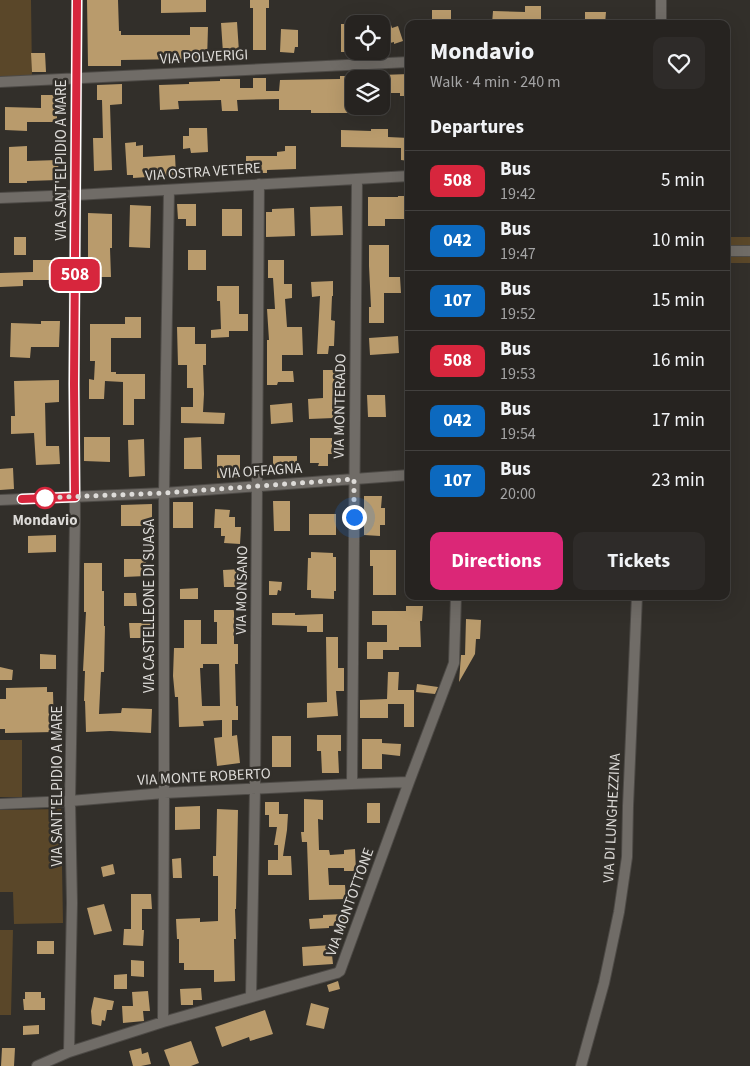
<!DOCTYPE html>
<meta charset="utf-8">
<style>
body{margin:0;font-family:"Source Sans 3",sans-serif;background:#2e2b29;color:#f1f3f6;height:100vh;display:flex;flex-direction:column;font-size:19px;white-space:nowrap}
*{box-sizing:border-box;margin:0}
p{font-size:16px;color:#a4a4a5}
.icon{flex:none;width:28px;height:28px;fill:none;stroke:currentColor;stroke-width:2;stroke-linecap:round;stroke-linejoin:round}
.map{position:relative;flex:1;overflow:hidden}
.details{position:absolute;left:405px;top:20px;width:325px;height:580px;display:flex;flex-direction:column;background:#262320;border-radius:10px;box-shadow:0 5px 20px #0002,0 0 0 1px #42403e}
.details>*{flex:none}
.badge{padding:0 10px;border-radius:8px;font-size:18px;line-height:32px}
.buttons{position:absolute;left:345px;top:15px;display:grid;gap:10px}
.buttons a{display:grid;place-items:center;width:45px;height:45px;border-radius:10px;background:#262320;box-shadow:0 5px 20px #0002,0 0 0 1px #42403e;font-size:25px}
.you{position:absolute;width:25px;height:25px;margin:-12px;border:4px solid #fff;border-radius:50%;background:#1a73e8;box-shadow:0 0 0 8px #1a73e833}
.map>.badge{position:absolute;translate:-50% -50%;box-shadow:0 0 0 2px #fff}
h2{padding:0 25px;font-size:19px;line-height:45px}
.round{display:grid;place-items:center;flex:none;width:52px;height:52px;border-radius:10px;background:#2e2b29}
.summary{display:flex;align-items:center;justify-content:space-between;height:85px;padding:0 25px}
h1{font-size:24px;font-weight:700;line-height:38px}
.cta{display:flex;gap:10px;margin-top:auto;padding:10px 25px}
.cta a{flex:1;height:58px;border-radius:10px;background:#db2777;color:#fff;font-size:20px;font-weight:700;line-height:58px;text-align:center}
.cta a+a{background:#2e2b29;color:#f1f3f6}
ul{padding:0;list-style:none}
li{display:flex;align-items:center;gap:15px;height:60px;padding:0 25px;border-top:1px solid #42403e}
li div{flex:1}
li b{display:block;font-size:19px}
li em{font-style:normal}
li .badge{min-width:55px;font-weight:700;text-align:center}
.map>svg:first-child{display:block}
</style>
<div class="map">
<svg width="750" height="1066" viewBox="0 0 750 1066">
<rect width="100%" height="100%" fill="#322f2a"/>
<!-- green -->
<path fill="#5a4729" d="M0,0H31L32,76L0,77Z
M726,237H750V263H726Z
M0,740H22V797H0Z
M61,809L63,923L14,924L13,892H0V810Z
M0,930H13L11,1015H0Z"/>
<!-- building -->
<path fill="#b99b6c" fill-rule="evenodd" d="M87,0H118L119,31H121V35H190V27H208L207,61L189,59L121,60V66H88Z
M161,0H206V12L161,13Z
M250,0H269V8H266V50H253V8H250Z
M525,6H541V24H492L493,11L525,12Z
M432,10H451V24H432Z
M585,12H606L605,24H585Z
M237,22L239,52L223,53L221,23Z
M341,24H354V52H341Z
M391,25L392,28L398,26L403,41L394,44V42L386,44L385,41L381,42V28Z
M281,29L298,30V47H295L294,53L280,52Z
M31,53H45L46,72H32Z
M409,74V96H400V93H381V75Z
M340,76H354V113H311V110H279V99L237,100L238,111H222L221,100L178,101L179,109L160,110L159,85L189,84V82L220,81V79H240V88H253V78H266V91H279L280,80L340,79Z
M122,84V104L110,105L112,170L94,171L93,138H103L102,100H97V85Z
M41,95H57V122H27V131L5,130V107L41,108Z
M189,128H207L208,152L191,153L190,148L183,149V136H189Z
M371,129H388V137L409,138V161L401,160V148L341,147V130L371,131Z
M136,142V146L143,145V157L175,155L176,175L133,178V175H127L125,143Z
M27,146V161L58,160L59,180L27,181V183H9V147Z
M285,146H296V169L267,170V173H246V156H277V152L285,151Z
M398,196H409V219H385V226H368V197H398Z
M177,204H196V226H186V219H178Z
M130,205L151,206L150,248L129,247Z
M342,206L343,235L311,236L310,207Z
M294,208L295,236L266,237V212H272V209Z
M222,209H242V236H222Z
M88,213L112,214V248H110L111,277H88Z
M14,237H26V255H14Z
M369,245H389V277H400L401,293H384V323H369V307H371L369,266Z
M188,250H206V270H188Z
M33,260H58V280H23V286L0,287V273L33,272Z
M268,260H284V284H292V298L285,299L287,327H302L303,355H282V371H293L294,382H278L277,385H267V340H269L267,309H275L273,278H268Z
M333,281V296H332L331,320L335,321L334,346H329L328,354H317L320,296L312,297L311,282Z
M217,286H239V314H248V331H229V337L211,338V330L221,329L220,301H217Z
M125,317H141V338H111V372H116V374H145V399H134V425H123V382L105,381L104,399H89V379L94,380L95,361H90V324H125Z
M41,321H60L59,347H31L30,358L10,357L11,323L41,324Z
M177,327H195V344H206V365H203L204,394L203,412L225,413L224,424L181,423V407H193V388H187V365H178Z
M398,336L399,353L370,355L369,338Z
M323,370H342L343,388H333L334,418L309,419L308,399L323,398Z
M59,380V402L45,403L46,446H59L60,464L36,465L34,433L11,434V416H15L14,381Z
M367,395H385L386,417H368Z
M292,403L293,422L271,424L270,405Z
M84,437H110V462L84,461Z
M201,437L202,469H184V438Z
M310,438H332V454H328V466H318L319,463H310Z
M144,439L145,476L129,477L128,440Z
M217,455H240V478H217Z
M273,456H297V475H286V473H273Z
M13,468L14,489L0,490V469Z
M364,496H382L381,508H385V525H380V536L364,535Z
M273,501H290V531H274Z
M173,502H193V528H173Z
M152,504V526H121V505Z
M215,509L230,510L229,517H235V527H241L240,544L224,543L225,536H221V528H214Z
M309,514H336V535H309Z
M56,535V552L28,553V536Z
M370,550H396V595H373V566H370Z
M311,552L333,553V557H336V591H334V599L311,598V590H307L308,558H311Z
M124,559H146V576L124,577Z
M84,563H102V591H104V626H105L104,672H101L99,714L121,713L122,708L152,709L151,733L110,731L86,732L85,701H84L85,671H83L86,612H84Z
M244,569V587H224L223,570Z
M269,581L282,582L281,591L278,590L277,595H269Z
M198,588V599H180V589Z
M124,593H136L137,606H124Z
M406,606H423L422,621H420L421,647H399V650H383V659H367V642H387V625H372V611H406Z
M214,610H234V644H238V664H235L236,706H238V720H232V736L237,735L240,763L217,766L214,738L222,737V720L203,721L204,726L179,727L178,697H175L173,676L174,648H184V620H201V644H217V622H214ZM203,664H219L220,706H202L200,668H203Z
M272,613H295V615L323,614V632H307V626L272,625Z
M466,619L481,620L480,639H476L475,654L459,682L461,655H465Z
M129,623H151L152,638H130Z
M326,637H338V668H344V691H336L338,716L307,718V703L327,702Z
M40,654L56,655V669H40Z
M0,667L13,670L12,680H0Z
M388,672H399L398,690H414V727H404V704H388V718H360V700L387,699Z
M417,684L438,687L435,694L416,692Z
M47,687V692H53L54,732L5,733V729H0V699H6V688Z
M317,735H341V751H338L339,773H322L321,751H317Z
M272,736H291V767H272Z
M362,739H382V743L401,744L400,756L382,754V769H362Z
M304,799L323,800V820L318,819L319,850H329L330,855L344,854V850L355,849L356,871H344V868H328L329,885H345L346,899L309,900L307,842H302L301,832H304Z
M265,802H279V814H288L287,830L283,856H291L292,875H268V860H278V845H274L277,827H269V815H265Z
M367,803H380V823H367Z
M200,806V829L175,830V807Z
M217,809L238,810L236,909H235L236,939H234L235,981L214,982V970H184V963H179V939H177L176,919L200,918V922L218,921V876H213V856H216Z
M181,858L182,878H173L172,859Z
M113,864L115,874L103,877L101,867Z
M131,894H151L152,909H142V930H144L143,946L123,945L124,929H131Z
M104,904L112,931L94,935L87,908Z
M344,914L345,925L329,926V928L310,929L309,919L323,918V915Z
M37,941H54V954H37Z
M331,945L333,964L303,966L302,947Z
M131,960L144,961V977L131,976Z
M127,974V989H114V975Z
M338,981L340,989L329,992L327,985Z
M201,988L202,1000H193V1005H181L180,989Z
M148,991L150,1011H143L144,1021L123,1023L122,1006H133L132,992Z
M25,992H41V998H45V1010H24L23,999H25Z
M94,997L114,1001L112,1010H107L105,1021L102,1020L101,1026L92,1024L91,1011Z
M311,1003L329,1008L324,1029L306,1025Z
M265,1010L273,1034L250,1041L249,1037L222,1047L215,1027Z
M39,1025V1034L23,1035V1026Z
M191,1041L199,1063L191,1066H170L164,1050Z
M2,1048H15L14,1066H1Z
M141,1048L142,1054L148,1052L151,1064L141,1066H133L129,1051Z"/>
<g fill="none" stroke-linecap="round" stroke-linejoin="round">
<defs>
<path id="minor" d="M661,24V0
M0,82L409,62
M0,198L76,195L409,176
M726,251H750
M0,500L164,493L409,475
M352,784L357,179
M0,804L70,801L164,793L352,784L409,782
M251,996L255,788L259,184
M163,1022L164,793V493L169,190
M69,1052L72,903L70,801L75,520L74,367L77,0
M37,1066L69,1052L163,1022L337,973L340,971L409,782L454,663L456,596
M581,1066L604,983L619,912L627,857L628,806L637,596"/>
</defs>
<!-- minor casing -->
<use href="#minor" stroke="#4d4a46" stroke-width="12"/>
<!-- minor -->
<use href="#minor" stroke="#706c67" stroke-width="10"/>
</g>
<g fill="none" stroke-linecap="round" stroke-linejoin="round">
<defs>
<path id="line" d="M22,499L75,497L74,384L77,0"/>
</defs>
<!-- line casing -->
<use href="#line" stroke="#fff" stroke-width="11"/>
<!-- line -->
<use href="#line" stroke="#d7263d" stroke-width="8"/>
<!-- walk -->
<path stroke="#dddbd8" stroke-width="5" stroke-dasharray="0 9" d="M45,498H39L164,493L354,479V517"/>
</g>
<!-- markers -->
<circle fill="#fff" stroke="#d7263d" stroke-width="2.5" cx="45" cy="498" r="10"/>
<g text-anchor="middle" dominant-baseline="central" stroke-width="5" stroke-linejoin="round" paint-order="stroke">
<!-- street labels -->
<g font-size="15" fill="#dddbd8" stroke="#322f2a">
<text transform="translate(204 57) rotate(-3)">VIA POLVERIGI</text>
<text transform="translate(61 160) rotate(-90)">VIA SANT'ELPIDIO A MARE</text>
<text transform="translate(203 172) rotate(-4)">VIA OSTRA VETERE</text>
<text transform="translate(340 406) rotate(-89)">VIA MONTERADO</text>
<text transform="translate(261 471) rotate(-4)">VIA OFFAGNA</text>
<text transform="translate(242 590) rotate(-89)">VIA MONSANO</text>
<text transform="translate(149 606) rotate(-90)">VIA CASTELLEONE DI SUASA</text>
<text transform="translate(204 777) rotate(-3)">VIA MONTE ROBERTO</text>
<text transform="translate(57 786) rotate(-90)">VIA SANT'ELPIDIO A MARE</text>
<text transform="translate(612 818) rotate(-87)">VIA DI LUNGHEZZINA</text>
<text transform="translate(350 902) rotate(-70)">VIA MONTOTTONE</text>
</g>
<!-- stop labels -->
<g font-size="15" font-weight="bold" fill="#dddbd8" stroke="#322f2a">
<text x="45" y="520">Mondavio</text>
</g>
</g>
</svg>
<div class="buttons">
<a><svg class="icon" aria-label="locate" viewBox="0 0 24 24"><circle cx="12" cy="12" r="6"/><path d="M12 2v4M12 18v4M2 12h4M18 12h4"/></svg></a>
<a><svg class="icon" aria-label="layers" viewBox="0 0 24 24"><path d="M12 4l9 5-9 5-9-5zM3 14l9 5 9-5"/></svg></a>
</div>
<div class="you" style="left:354px;top:517px"></div>
<b class="badge" style="left:75px;top:275px;background:#d7263d;color:#fff">508</b>
<section class="details">
<div class="summary"><div><h1>Mondavio</h1><p>Walk · 4 min · 240 m</p></div><a class="round"><svg class="icon" aria-label="heart" viewBox="0 0 24 24"><path d="M12 20l-8-8c-3-5 5-10 8-4 3-6 11-1 8 4z"/></svg></a></div>
<h2>Departures</h2>
<ul>
<li><span class="badge" style="background:#d7263d;color:#fff">508</span><div><b>Bus</b><p>19:42</p></div><em>5 min</em></li>
<li><span class="badge" style="background:#0c69bf;color:#fff">042</span><div><b>Bus</b><p>19:47</p></div><em>10 min</em></li>
<li><span class="badge" style="background:#0c69bf;color:#fff">107</span><div><b>Bus</b><p>19:52</p></div><em>15 min</em></li>
<li><span class="badge" style="background:#d7263d;color:#fff">508</span><div><b>Bus</b><p>19:53</p></div><em>16 min</em></li>
<li><span class="badge" style="background:#0c69bf;color:#fff">042</span><div><b>Bus</b><p>19:54</p></div><em>17 min</em></li>
<li><span class="badge" style="background:#0c69bf;color:#fff">107</span><div><b>Bus</b><p>20:00</p></div><em>23 min</em></li>
</ul>
<div class="cta"><a>Directions</a><a>Tickets</a></div>
</section>
</div>
